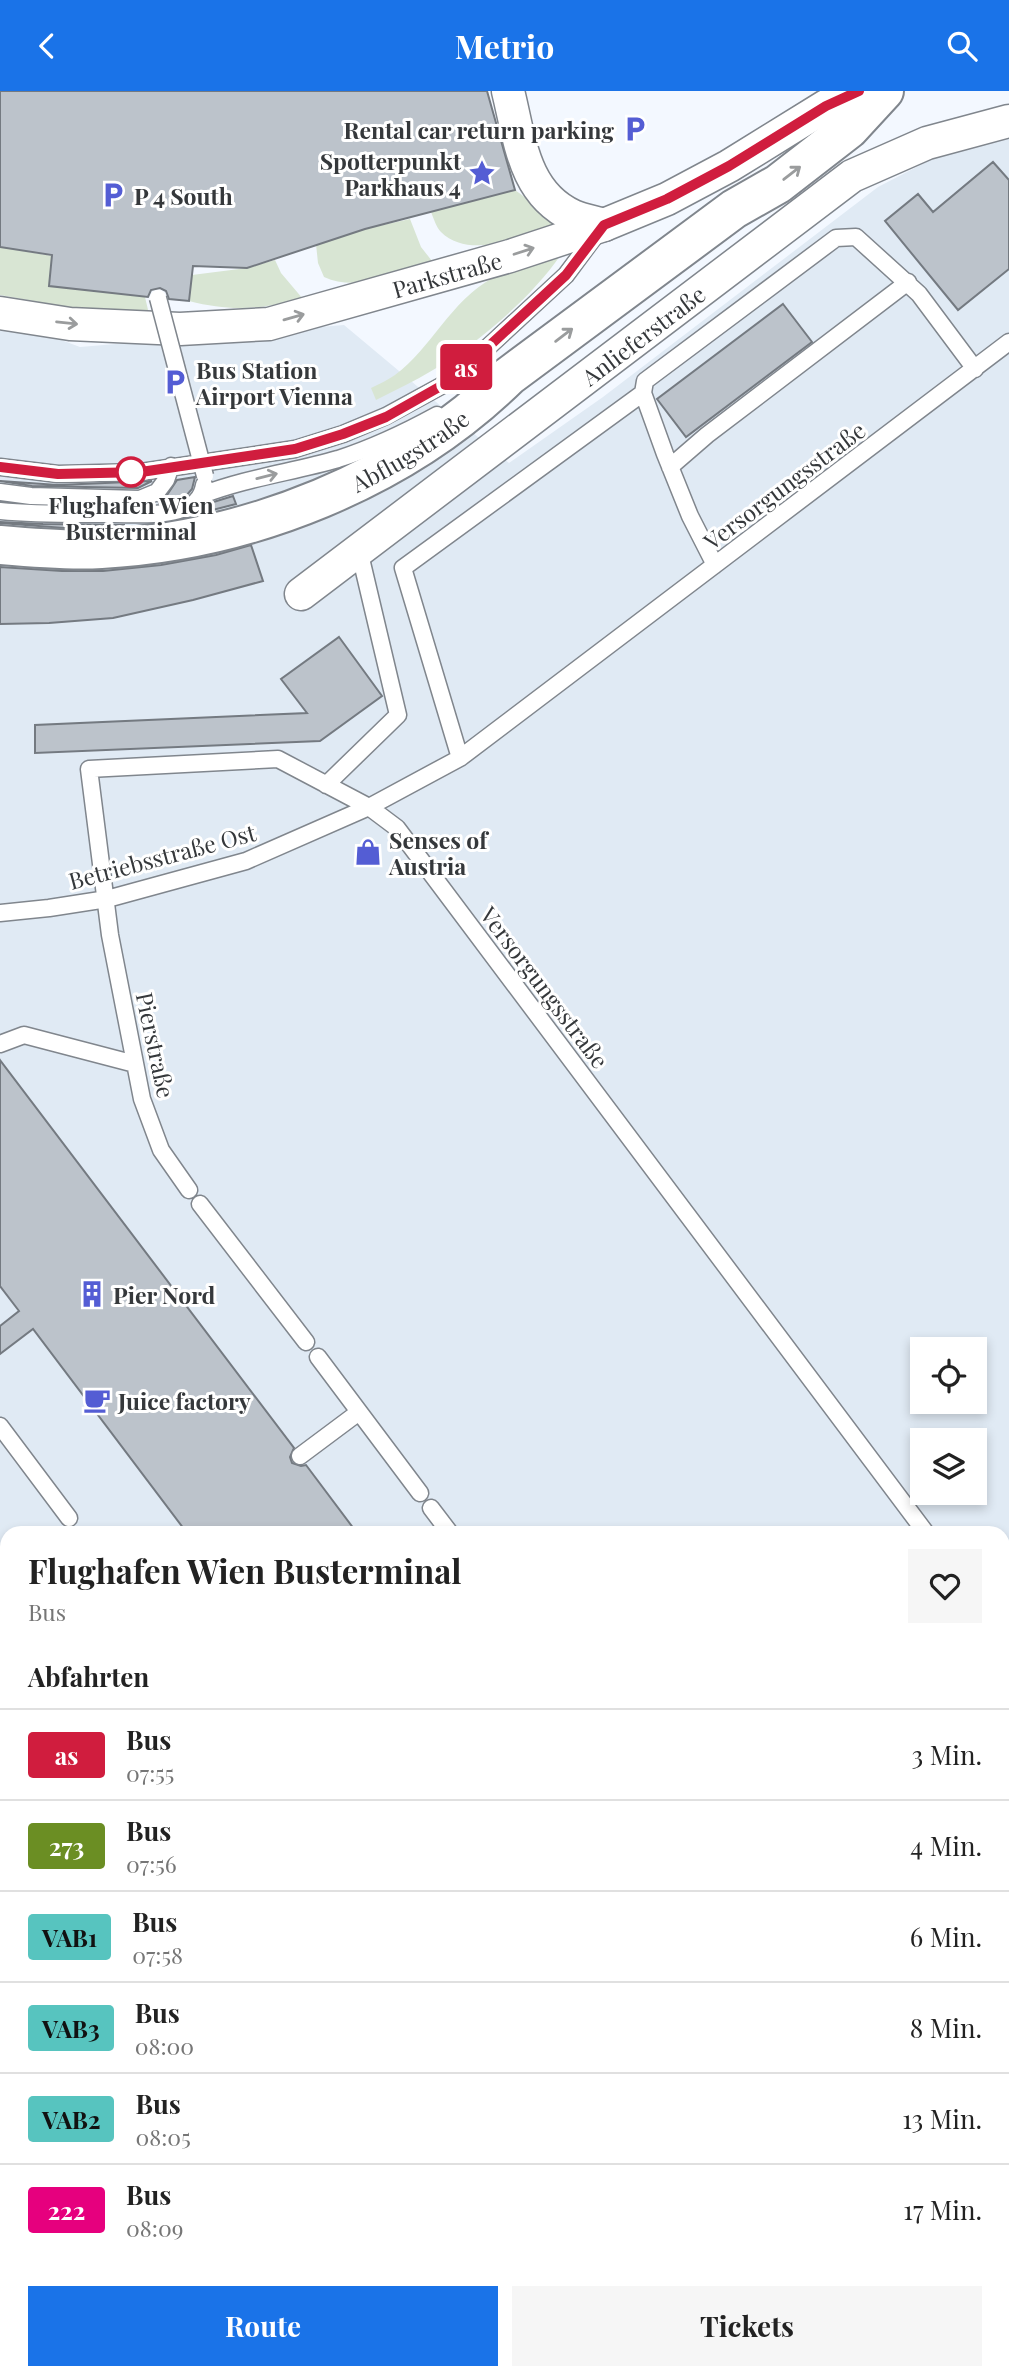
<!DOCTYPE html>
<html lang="de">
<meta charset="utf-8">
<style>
body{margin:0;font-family:"Playfair Display",serif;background:#f6f6f6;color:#222;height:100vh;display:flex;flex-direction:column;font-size:26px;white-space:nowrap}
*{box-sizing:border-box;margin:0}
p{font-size:23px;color:#767676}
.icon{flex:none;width:38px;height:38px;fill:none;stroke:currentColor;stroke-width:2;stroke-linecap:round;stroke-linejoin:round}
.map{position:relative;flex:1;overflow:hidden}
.panel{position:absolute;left:0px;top:1435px;width:1010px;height:854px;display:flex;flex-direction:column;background:#fff;border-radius:21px 21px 0 0;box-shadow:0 4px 10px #0003}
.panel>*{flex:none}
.badge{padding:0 14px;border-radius:5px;font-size:24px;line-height:46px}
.controls{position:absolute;left:910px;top:1246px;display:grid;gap:14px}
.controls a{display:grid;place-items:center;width:77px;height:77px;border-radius:0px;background:#fff;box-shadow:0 4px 10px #0003;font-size:35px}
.map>.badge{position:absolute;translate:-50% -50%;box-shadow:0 0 0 4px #fff}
h2{padding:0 28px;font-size:26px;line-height:63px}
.round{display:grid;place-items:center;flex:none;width:74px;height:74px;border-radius:0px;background:#f6f6f6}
.headline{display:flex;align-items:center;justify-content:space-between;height:119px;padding:0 28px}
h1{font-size:33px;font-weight:700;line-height:52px}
.cta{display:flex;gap:14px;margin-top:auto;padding:14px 28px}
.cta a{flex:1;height:80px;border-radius:0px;background:#1a73e8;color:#fff;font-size:28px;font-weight:700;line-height:80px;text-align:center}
.cta a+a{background:#f6f6f6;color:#222}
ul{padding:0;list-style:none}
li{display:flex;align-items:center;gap:21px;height:91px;padding:0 28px;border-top:2px solid #e0e0e0}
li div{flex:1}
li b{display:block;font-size:26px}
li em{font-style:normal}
li .badge{min-width:77px;font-weight:700;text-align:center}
header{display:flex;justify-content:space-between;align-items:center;height:91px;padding:0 28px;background:#1a73e8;color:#fff;font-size:32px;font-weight:700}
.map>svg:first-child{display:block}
</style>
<header><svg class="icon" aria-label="back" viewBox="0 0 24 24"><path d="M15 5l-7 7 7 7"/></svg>Metrio<svg class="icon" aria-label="search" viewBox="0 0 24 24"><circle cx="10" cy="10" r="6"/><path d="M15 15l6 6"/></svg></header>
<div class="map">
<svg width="1009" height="2289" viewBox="0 0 1009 2289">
<rect width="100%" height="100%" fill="#f3f8ff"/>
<!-- built -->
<path fill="#e0eaf4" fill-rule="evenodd" d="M1009,45V2289H0V226L80,256L344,234L509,372L603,306L878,96L938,65ZM922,1258H975V1311H922ZM922,1349H975V1402H922ZM7,1442H1003V2282H7Z"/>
<!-- green -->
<path fill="#d8e5d3" d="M515,99C531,110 543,123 558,135C526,144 470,170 441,141C436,136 434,128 431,121Z
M410,128L421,156L432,170C398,181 359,202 324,186L318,172L316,153L365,138Z
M0,156L52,165L49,195L145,206L149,223L67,216L0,204Z
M560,165C532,206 476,254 433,279C415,290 395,299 376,309L371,297C379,293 388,289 395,284C432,257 449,211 494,186C514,175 538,171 560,165Z
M275,169L281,182L303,208C260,218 232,221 189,210L192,184L247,177Z"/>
<!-- building -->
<path fill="#bcc3cb" stroke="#747a81" stroke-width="2" d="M0,0H487L515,99L365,138L247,177L193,175L189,210L169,208L166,200L160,197L151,199L148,206L49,195L52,164L0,156Z
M993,71L1009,89V178L958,219L885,130L918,103L933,121Z
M783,213L812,251L686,346L657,308Z
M195,386L192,398L186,405L158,412L165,407L177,389Z
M0,390L58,394L152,390L138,397L32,395Z
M233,405L236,413L197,423L207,413Z
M0,431L43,433L125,434L64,437L0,432Z
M251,454L263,490L193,509L113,527L49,532L0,533V476L62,480H103L161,474L216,464Z
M339,546L382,605L320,650L35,662V634L307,622L281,588Z
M0,969L294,1357L290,1366L292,1372L301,1375L306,1374L357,1442H187L33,1238L0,1263V1235L19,1220L0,1195Z"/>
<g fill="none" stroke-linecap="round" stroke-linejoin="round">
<defs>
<path id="lane" d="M0,376L58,383L141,381L295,358L343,343L386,325L441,295L474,269L566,184L598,141
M670,376L707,344L908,191
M0,401L31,405L140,408L157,401L166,389L171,375
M202,404C246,387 293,381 338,368C372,357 406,341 437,324
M0,420C38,424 76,423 114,423C135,423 159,425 179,419C193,416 202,407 204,394
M715,474L690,425L665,363L643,302L645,290L836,147L856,146L919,203L975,278
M460,667L403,477L643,302
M326,694L398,624L359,459
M0,822L49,817L107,808L246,770L369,716
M0,953L24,944L135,973
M189,1099L161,1059L142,1008L110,844L89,678L278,668L369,716
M200,1113L306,1251
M318,1266L420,1402
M0,1335L69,1427
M300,1365L359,1321
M431,1417L450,1442
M926,1442L397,737L369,716L460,667L1009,251
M1003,1545L1009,1553
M0,2046L7,2055
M179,2282L184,2289
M711,2282L716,2289"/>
<g id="street">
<path d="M508,0C520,48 523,102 573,125C582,129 594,131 604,134"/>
<path id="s1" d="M0,222L70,233L180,238L269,233L510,165L604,134L667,108L729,75L826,15L859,0"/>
<path id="s2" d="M301,503L852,85L927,52L1009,30"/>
</g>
<g id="secondary">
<path id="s3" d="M0,454C33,457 68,460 101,458C249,450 403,389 509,285L734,118L778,93L849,38L884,0"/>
</g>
</defs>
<!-- lane casing -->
<use href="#lane" stroke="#80868d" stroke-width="19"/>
<!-- street casing -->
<use href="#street" stroke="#80868d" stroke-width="35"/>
<!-- secondary casing -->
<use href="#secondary" stroke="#80868d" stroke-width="42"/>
<!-- lane -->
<use href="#lane" stroke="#fff" stroke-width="16"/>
<!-- street -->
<use href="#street" stroke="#fff" stroke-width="32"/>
<!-- secondary -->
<use href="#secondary" stroke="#fff" stroke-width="38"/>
<defs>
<path id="lane-bridge" d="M158,207L205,385"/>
</defs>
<!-- lane-bridge casing -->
<use href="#lane-bridge" stroke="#80868d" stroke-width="19" stroke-linecap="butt"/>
<!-- lane-bridge -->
<use href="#lane-bridge" stroke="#fff" stroke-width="16"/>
</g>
<!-- one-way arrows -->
<defs><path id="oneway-shaft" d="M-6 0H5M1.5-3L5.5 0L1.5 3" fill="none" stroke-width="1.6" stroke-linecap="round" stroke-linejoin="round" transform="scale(1.75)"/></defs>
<g stroke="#9a9c9d">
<use href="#oneway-shaft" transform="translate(792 82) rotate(-38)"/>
<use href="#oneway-shaft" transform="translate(524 160) rotate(-18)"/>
<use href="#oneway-shaft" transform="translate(294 226) rotate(-16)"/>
<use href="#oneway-shaft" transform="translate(67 232) rotate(6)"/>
<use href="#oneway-shaft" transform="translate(564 244) rotate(-37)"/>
<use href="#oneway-shaft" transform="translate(267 385) rotate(-14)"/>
</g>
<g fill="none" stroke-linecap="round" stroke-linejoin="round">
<defs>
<path id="line" d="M0,376L58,383L141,381L295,358L343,343L386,326L441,295L474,269L566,184L604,134L667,108L729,75L826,15L859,0"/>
</defs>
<!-- line casing -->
<use href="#line" stroke="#fff" stroke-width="16"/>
<!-- line -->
<use href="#line" stroke="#d01d3e" stroke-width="10"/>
</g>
<!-- icons -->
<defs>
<symbol id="parking-bare" viewBox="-9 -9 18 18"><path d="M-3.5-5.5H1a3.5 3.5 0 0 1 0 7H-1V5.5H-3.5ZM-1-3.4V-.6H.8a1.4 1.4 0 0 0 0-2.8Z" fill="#545dd4" stroke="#fff" stroke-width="2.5" paint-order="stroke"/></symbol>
<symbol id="sight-bare" viewBox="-9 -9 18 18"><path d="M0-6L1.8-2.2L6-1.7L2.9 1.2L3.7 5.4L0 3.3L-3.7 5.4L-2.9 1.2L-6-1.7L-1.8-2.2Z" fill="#545dd4" stroke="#fff" stroke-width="2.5" paint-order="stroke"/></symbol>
<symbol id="shop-bare" viewBox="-9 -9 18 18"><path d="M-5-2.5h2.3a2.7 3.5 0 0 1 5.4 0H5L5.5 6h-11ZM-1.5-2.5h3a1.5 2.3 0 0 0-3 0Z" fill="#545dd4" stroke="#fff" stroke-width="2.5" paint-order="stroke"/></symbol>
<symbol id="building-bare" viewBox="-9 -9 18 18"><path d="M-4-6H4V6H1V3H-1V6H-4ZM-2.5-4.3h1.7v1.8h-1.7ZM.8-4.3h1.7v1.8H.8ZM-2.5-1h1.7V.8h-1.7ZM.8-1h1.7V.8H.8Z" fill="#545dd4" stroke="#fff" stroke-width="2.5" paint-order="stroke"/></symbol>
<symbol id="cafe-bare" viewBox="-9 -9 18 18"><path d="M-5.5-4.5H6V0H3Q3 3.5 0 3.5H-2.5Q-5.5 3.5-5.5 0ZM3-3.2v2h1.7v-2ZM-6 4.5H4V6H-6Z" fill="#545dd4" stroke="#fff" stroke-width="2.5" paint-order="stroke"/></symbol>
</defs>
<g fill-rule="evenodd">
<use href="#parking-bare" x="616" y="19" width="38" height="38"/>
<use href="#sight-bare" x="463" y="63" width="38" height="38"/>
<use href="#parking-bare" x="94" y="85" width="38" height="38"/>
<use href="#parking-bare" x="156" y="272" width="38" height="38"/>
<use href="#shop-bare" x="349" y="742" width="38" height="38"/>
<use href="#building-bare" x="73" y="1184" width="38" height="38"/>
<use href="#cafe-bare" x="78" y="1290" width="38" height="38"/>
</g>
<!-- markers -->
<circle fill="#fff" stroke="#d01d3e" stroke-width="3.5" cx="131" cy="381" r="14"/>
<g text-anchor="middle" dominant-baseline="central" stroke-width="6" stroke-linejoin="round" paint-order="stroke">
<!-- poi labels -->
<g font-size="23" font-weight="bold" fill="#35383b" stroke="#fff" text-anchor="start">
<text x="614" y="38" text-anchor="end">Rental car return parking</text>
<text x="461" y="69" text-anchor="end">Spotterpunkt<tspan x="461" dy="26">Parkhaus 4</tspan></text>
<text x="134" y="104">P 4 South</text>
<text x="196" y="278">Bus Station<tspan x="196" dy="26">Airport Vienna</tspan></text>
<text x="389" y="748">Senses of<tspan x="389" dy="26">Austria</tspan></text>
<text x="113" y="1203">Pier Nord</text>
<text x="118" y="1309">Juice factory</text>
</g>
<!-- street labels -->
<g font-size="23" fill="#35383b" stroke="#fff">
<text stroke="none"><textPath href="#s1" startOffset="455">Parkstraße</textPath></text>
<text stroke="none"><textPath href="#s2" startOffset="429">Anlieferstraße</textPath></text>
<text stroke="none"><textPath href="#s3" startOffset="429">Abflugstraße</textPath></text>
<text transform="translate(784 394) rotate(-37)">Versorgungsstraße</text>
<text transform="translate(162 765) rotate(-15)">Betriebsstraße Ost</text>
<text transform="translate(545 896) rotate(53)">Versorgungsstraße</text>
<text transform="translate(156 954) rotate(78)">Pierstraße</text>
</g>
<!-- stop labels -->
<g font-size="23" font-weight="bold" fill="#35383b" stroke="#fff">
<text x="131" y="413">Flughafen Wien<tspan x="131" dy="26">Busterminal</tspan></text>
</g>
</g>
</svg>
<div class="controls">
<a><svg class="icon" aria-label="locate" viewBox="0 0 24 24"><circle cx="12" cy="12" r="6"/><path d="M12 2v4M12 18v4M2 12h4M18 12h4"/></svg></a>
<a><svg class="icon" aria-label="layers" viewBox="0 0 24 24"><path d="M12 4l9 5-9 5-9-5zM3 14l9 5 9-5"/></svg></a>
</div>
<b class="badge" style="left:466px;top:276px;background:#d01d3e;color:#fff">as</b>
<section class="panel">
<div class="headline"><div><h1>Flughafen Wien Busterminal</h1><p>Bus</p></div><a class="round"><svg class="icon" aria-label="heart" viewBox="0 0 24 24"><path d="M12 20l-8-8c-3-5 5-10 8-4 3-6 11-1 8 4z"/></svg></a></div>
<h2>Abfahrten</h2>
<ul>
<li><span class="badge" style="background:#d01d3e;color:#fff">as</span><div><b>Bus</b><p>07:55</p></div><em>3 Min.</em></li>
<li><span class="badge" style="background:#6b8e23;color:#fff">273</span><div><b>Bus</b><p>07:56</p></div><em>4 Min.</em></li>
<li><span class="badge" style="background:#57c4bf;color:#111">VAB1</span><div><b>Bus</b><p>07:58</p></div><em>6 Min.</em></li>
<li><span class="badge" style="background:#57c4bf;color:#111">VAB3</span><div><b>Bus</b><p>08:00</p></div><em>8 Min.</em></li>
<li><span class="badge" style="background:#57c4bf;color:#111">VAB2</span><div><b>Bus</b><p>08:05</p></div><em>13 Min.</em></li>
<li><span class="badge" style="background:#e6007e;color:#fff">222</span><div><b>Bus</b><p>08:09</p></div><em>17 Min.</em></li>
</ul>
<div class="cta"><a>Route</a><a>Tickets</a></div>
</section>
</div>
